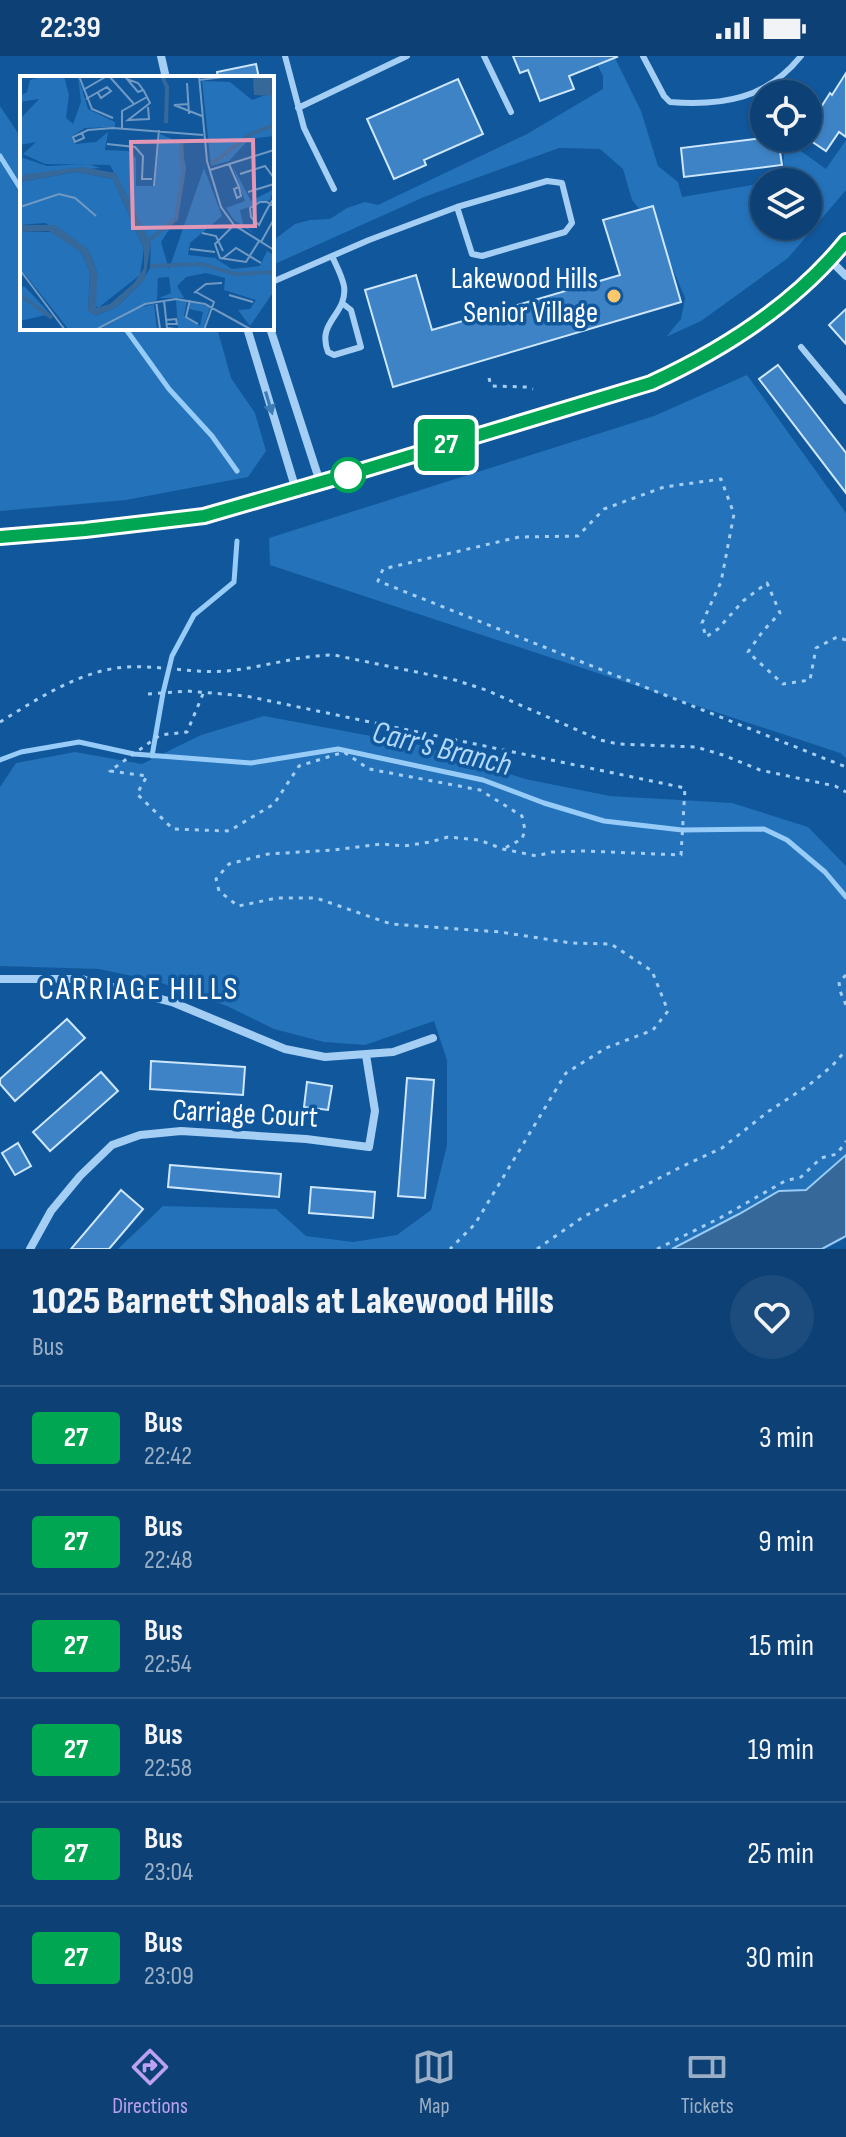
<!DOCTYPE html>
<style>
body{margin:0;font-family:"Sofia Sans Condensed",sans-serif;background:#1b4c7d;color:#f1f3f6;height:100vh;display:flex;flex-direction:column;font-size:30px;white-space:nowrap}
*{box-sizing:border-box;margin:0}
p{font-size:26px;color:#9aafc5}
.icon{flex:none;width:44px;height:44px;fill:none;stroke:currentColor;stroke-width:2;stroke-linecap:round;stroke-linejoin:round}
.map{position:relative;height:1193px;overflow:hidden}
.drawer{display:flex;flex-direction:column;background:#0d4175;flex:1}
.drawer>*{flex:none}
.badge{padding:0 16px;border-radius:6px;font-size:28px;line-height:52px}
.fabs{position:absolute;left:750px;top:24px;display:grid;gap:16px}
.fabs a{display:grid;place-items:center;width:72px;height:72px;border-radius:50%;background:#0d4175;box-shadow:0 2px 6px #0004,0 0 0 2px #2d5a87;font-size:40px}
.map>.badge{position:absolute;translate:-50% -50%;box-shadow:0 0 0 4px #fff}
.round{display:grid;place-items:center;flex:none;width:84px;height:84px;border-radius:42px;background:#1b4c7d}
.summary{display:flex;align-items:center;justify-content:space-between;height:136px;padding:0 32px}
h1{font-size:38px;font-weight:800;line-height:60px}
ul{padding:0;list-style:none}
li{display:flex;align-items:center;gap:24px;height:104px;padding:0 32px;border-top:2px solid #2d5a87}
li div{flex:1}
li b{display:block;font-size:30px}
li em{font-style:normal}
li .badge{min-width:88px;font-weight:700;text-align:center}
.status{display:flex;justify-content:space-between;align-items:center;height:56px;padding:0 40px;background:#0d4175;direction:ltr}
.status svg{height:22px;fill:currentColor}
.dock{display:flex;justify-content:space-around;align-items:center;height:112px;border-top:2px solid #2d5a87;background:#0d4175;font-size:22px;color:#9aafc5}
.dock a{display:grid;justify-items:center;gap:4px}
.dock .current{color:#bca0f2}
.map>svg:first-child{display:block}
</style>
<div class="status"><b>22:39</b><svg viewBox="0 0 49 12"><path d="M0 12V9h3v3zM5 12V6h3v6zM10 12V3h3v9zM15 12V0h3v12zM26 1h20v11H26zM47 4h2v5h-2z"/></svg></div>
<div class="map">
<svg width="846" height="1193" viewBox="0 0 846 1193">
<rect width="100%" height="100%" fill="#11579c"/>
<!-- green -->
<path fill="#2372ba" d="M593,0H614L641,55L658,110L678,126L682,141L764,127V170H808V126H771L783,124L784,94L798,93L826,113L846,84V134L788,202L701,265L666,281L681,263L685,242L656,173L632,144L623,113L600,93L559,92L424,141L277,207H272V189L275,183L295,168L310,164L330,163L347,152L365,146L378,149L527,78L603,33V20Z
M0,50L22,83V272H217L231,322L255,357L266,395L248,421L126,444L0,455Z
M747,319L846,457V702L840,697L270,509L269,482L654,360Z
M264,660L419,689L525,723L610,740L732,747L808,771L846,810V1099L806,1135H779L739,1158L672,1193H118L163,1150L276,1153L306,1180L353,1186L397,1179L431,1154L447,1089V1004L434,965L365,989L324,986L274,973L227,950L156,925L99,913L0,910V731L16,707L75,696L142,708L201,679Z"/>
<!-- water -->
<path fill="#36689a" stroke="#97cbf8" stroke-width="2" d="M846,1099V1180L822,1193H672L739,1158L779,1135L806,1134Z"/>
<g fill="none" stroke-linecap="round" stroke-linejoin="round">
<!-- stream -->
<path stroke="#97cbf8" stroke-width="5" d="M0,100L22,135
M125,272L169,333L212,380L237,415
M152,700L163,637L172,600L194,559L234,526L237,485
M0,704L21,696L79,686L134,698L251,707L338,693L483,724L544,747L604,765L682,774L764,773L787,784L825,816L846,841"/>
</g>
<!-- building -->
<path fill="#3e83c5" stroke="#cee7fe" stroke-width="2" d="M513,0H616L617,1L569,20L574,33L540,45L528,14L520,17Z
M256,8L259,22H218L217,16Z
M846,17V81L839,76L826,95L808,83V54L816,59L830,37L832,39Z
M458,23L483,78L424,104L426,109L394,123L367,63Z
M763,82H778L782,109L684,121L681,92Z
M653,150L681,246L393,331L365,234L416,219L432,274L620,219L603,164Z
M846,253V288L829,269Z
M778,309L846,397V437L759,323Z
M67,963L85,982L15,1045L0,1028V1023Z
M151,1005L245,1011L243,1039L150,1033Z
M101,1016L118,1035L50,1095L33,1076Z
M407,1022L434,1024L425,1142L398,1140Z
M307,1026L332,1030L328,1054L304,1051Z
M18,1087L31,1110L15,1119L2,1097Z
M170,1109L281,1118L279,1141L168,1131Z
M311,1131L375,1136L373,1162L309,1157Z
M121,1134L143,1153L109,1193H71Z"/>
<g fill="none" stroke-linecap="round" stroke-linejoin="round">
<!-- path -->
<path stroke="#a5cef5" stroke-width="3" stroke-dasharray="4 6" stroke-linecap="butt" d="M489,322L491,330L527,331L533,333
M846,584L837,581L816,592L810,624L783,628L748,596L763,575L780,557L767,527L743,545L718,573L706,581L702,567L721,526L734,458L721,423L664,431L604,453L578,480L519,481L383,513L378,525L846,711
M148,638L187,635L246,640L685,732L681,799L584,795L552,796L537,800L503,793L479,784L448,781L430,786L404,790L382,788L334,794L268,798L229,808L216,823L219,835L238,850L277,842H316L391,868L500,876L571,887L611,888L652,915L668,955L653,974L606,992L566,1017L475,1168L450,1193
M203,638L187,676L160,679L110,715L147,720L137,738L173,773L229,775L274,748L299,710L344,696L369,713L480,734L522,760L525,774L522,783L503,793
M0,666C36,644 73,619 116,612C152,607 189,618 226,615C262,612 298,599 334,599L455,624L486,634L600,684L618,688L696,691L723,699L760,714L835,730L846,736
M846,919L839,926L840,935L846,949
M537,1193L583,1161L683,1110L722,1092L769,1055L809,1029L832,1010L846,994
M657,1193L720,1162L785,1125L801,1121L821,1102L837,1098L846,1085"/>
<!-- lane -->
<path stroke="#a5cef5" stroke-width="6" d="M285,0L304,72L334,133
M484,0L511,56
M643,0L664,40L670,46C722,50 767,43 801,0
M298,52L407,0
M332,200C336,209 342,220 344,230C348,259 316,265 328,296L334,299L361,291L351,254L342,247
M272,226L369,184L457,151L547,125L562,127L572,167L565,176L482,200L472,198L457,151
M801,291L846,345"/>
<!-- street -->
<path stroke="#a5cef5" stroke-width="8" d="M161,0L166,22
M830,204L846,220
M247,272L296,434
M270,272L320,426
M0,923H81L172,946L285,993L325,1001L393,996L433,982
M30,1193L51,1155L80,1120L112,1089L140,1079L181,1075L306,1083L369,1091L375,1055L366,999"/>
<!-- secondary -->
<path stroke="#d5e9fd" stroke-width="16" d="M0,481L85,474L204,460L320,427L651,327C726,292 794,249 846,185"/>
</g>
<!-- one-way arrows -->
<defs><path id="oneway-solid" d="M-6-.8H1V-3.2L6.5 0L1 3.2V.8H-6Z" transform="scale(2)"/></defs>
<use fill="#3d7bb7" href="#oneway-solid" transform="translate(269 347) rotate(73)"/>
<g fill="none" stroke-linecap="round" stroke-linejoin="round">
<defs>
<path id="line" d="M0,481L85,474L204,460L370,412L651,327C725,293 794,249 846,185"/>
</defs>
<!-- line casing -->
<use href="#line" stroke="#fff" stroke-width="18"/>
<!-- line -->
<use href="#line" stroke="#00a651" stroke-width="12"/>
</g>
<!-- markers -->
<circle fill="#ffc969" stroke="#11579c" stroke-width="3" cx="614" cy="240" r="8"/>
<circle fill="#fff" stroke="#00a651" stroke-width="4" cx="348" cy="419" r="16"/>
<g text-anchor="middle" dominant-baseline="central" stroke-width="7" stroke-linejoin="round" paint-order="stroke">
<!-- poi labels -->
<g font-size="30" fill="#fff" stroke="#11579c" text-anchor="end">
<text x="598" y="223">Lakewood Hills<tspan x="598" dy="34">Senior Village</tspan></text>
</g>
<!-- street labels -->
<g font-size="30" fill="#fff" stroke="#11579c">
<text transform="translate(245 1058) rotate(3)">Carriage Court</text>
</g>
<!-- water labels -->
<g font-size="32" font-style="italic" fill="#b2d8fb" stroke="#11579c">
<text transform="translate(442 693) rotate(14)">Carr's Branch</text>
</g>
<!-- neighbourhood labels -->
<g font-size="32" letter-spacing="2" fill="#fff" stroke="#11579c">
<text x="139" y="933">CARRIAGE HILLS</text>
</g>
</g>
<!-- overview -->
<g transform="translate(20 20)">
<rect width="254" height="254" fill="#11579c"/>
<path d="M25,0H44L49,19L46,42L53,48L61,26L58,0L68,33L95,46V51L65,52L52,60L55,68L76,66L88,56L85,74L108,75L116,82V110H135L140,58L161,67L166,92L158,140L141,166L149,193L184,92L202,140L170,167L168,179L195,182L212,193L240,190L247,175L254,179V215L230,250L218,234L230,233L236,224L204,214L205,202L186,197L166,201L157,210L164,222H139L151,217L149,201L138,202L137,224L72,254H49L0,192V156H33L61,176L70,196L68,234L76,240L98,230L121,207L130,192L131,168L90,89L25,88L3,78L16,66L0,69V43L19,23L0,26V20L7,16L10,4ZM182,5L210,6L232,24L254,16V60L229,63L209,85L191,90ZM0,81L27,90L68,88L80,92L0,100ZM213,91L231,125L254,113L250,124L220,134L223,148L236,159L214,144L206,132L225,125ZM56,96L93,103L124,173L120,199L78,232L74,228L77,196L68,173L25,147L0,149V106ZM4,210L11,217L30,238L0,245V213ZM156,224L167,225L164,240L180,250L183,236L169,233L171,226L190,231L183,254H158ZM134,228L137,254H79L119,232Z" fill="#2372ba"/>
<path d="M233,0H254L251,20L234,19ZM61,91L96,97L131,168L125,203L98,230L76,240L68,235L70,196L61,176L29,155L0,156L1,149H35L68,173L77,196L76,232L90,228L114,207L124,192V173L93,103L56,96L0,106V100L8,98Z" fill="#36689a"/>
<path fill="none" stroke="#36689a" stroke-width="4" d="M142,0L147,11L146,47M191,88L231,58L254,49M127,166L156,143L163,99L161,65M130,190L181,188L215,198L254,196M0,219L32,242"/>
<path fill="none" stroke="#709ac4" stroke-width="2" d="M59,0L72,33L93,42M89,0L114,28M179,0L187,85L201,131L214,149L254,174M179,4L211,0M167,7L169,38M63,14L87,0M123,14L118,16L107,3L118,7L124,15L130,27L108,44L129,43L128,31M66,23L87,11L91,15L81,22L78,17M169,28L154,29L182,40M102,52V35L127,21M62,57L64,62L55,66L53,61L68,54L93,52L183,59M87,68L115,71L123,80L122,103H132M209,88L215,102L219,111L221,120L217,122L214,113L219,111M190,94L254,74M220,98L245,90L254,102M134,110L139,54M228,116L254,108M254,122L250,128L244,139L239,149L231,141L230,132L240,126H247L250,128L254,130M0,131L39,118L55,122L76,140M214,149L195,168L200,182L226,186L239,165M182,157L196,160L203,175M241,166L254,143M170,173L195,176M202,183L216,172L241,187M0,194L45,254M176,216L194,226L184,254M174,217L186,208L202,207M209,219L233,226M144,224L147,252L156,253M170,224L166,241L178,248M136,225L140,253M146,244L156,243L157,248H146M75,254L125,228L156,223L185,228L232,254"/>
<path fill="#e497b5" fill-opacity="0.15" stroke="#e497b5" stroke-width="4" d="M233,64L235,150L113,152L111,66Z"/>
<rect width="254" height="254" fill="none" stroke="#fff" stroke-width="4"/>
</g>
</svg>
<div class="fabs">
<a><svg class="icon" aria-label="locate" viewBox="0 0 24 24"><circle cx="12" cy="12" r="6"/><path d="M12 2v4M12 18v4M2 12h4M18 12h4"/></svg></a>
<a><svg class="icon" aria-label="layers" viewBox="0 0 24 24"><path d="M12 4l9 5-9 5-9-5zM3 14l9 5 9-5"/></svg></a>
</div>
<b class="badge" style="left:446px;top:389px;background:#00a651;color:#fff">27</b>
</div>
<section class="drawer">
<div class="summary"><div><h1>1025 Barnett Shoals at Lakewood Hills</h1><p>Bus</p></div><a class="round"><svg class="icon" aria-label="heart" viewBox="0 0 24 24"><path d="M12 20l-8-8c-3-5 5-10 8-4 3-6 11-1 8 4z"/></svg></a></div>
<ul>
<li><span class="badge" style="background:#00a651;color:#fff">27</span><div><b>Bus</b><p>22:42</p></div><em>3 min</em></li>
<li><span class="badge" style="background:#00a651;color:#fff">27</span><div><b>Bus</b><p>22:48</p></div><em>9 min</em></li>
<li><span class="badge" style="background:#00a651;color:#fff">27</span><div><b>Bus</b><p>22:54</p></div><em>15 min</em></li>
<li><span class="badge" style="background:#00a651;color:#fff">27</span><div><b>Bus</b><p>22:58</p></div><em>19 min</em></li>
<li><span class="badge" style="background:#00a651;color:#fff">27</span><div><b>Bus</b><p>23:04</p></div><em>25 min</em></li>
<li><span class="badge" style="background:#00a651;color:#fff">27</span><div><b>Bus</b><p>23:09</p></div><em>30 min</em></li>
</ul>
</section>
<nav class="dock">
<a class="current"><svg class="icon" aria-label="directions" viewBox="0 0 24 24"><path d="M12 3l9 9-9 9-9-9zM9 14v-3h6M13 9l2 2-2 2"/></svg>Directions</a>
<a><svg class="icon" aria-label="map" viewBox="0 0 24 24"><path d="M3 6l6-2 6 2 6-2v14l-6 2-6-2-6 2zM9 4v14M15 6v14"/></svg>Map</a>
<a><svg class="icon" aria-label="tickets" viewBox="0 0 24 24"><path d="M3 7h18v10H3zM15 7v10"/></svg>Tickets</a>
</nav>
